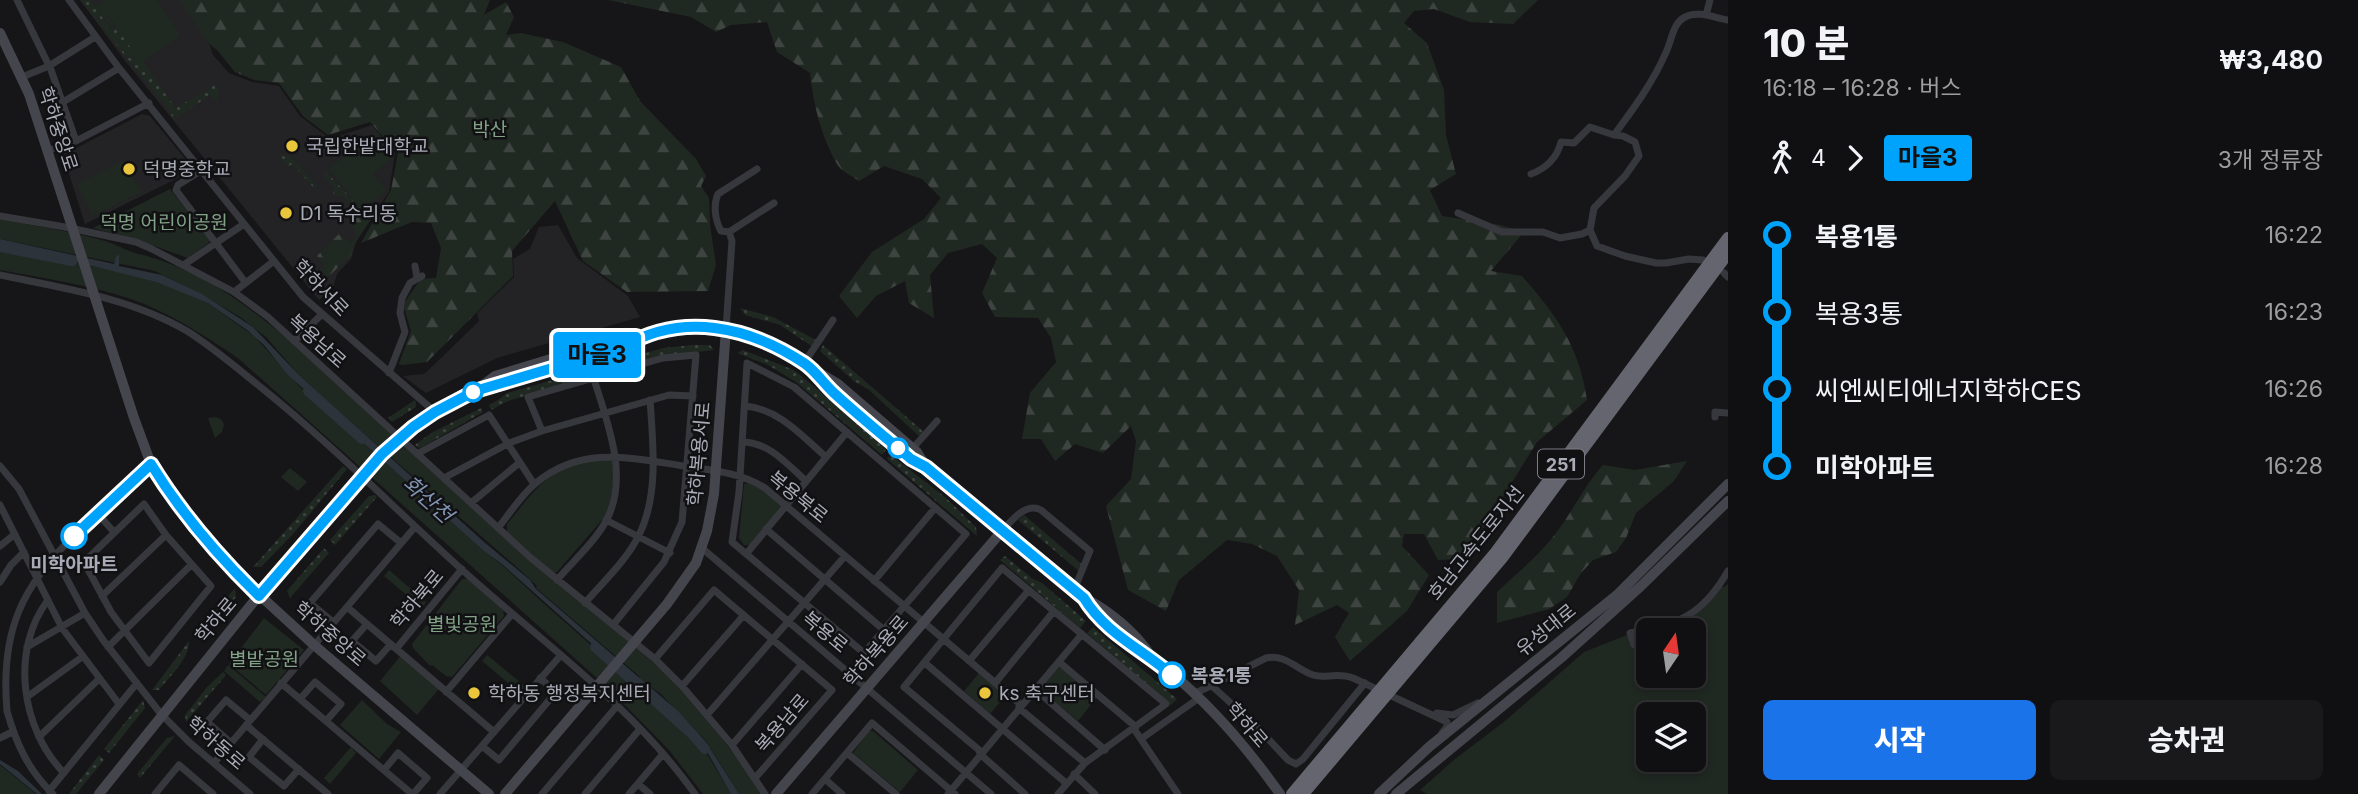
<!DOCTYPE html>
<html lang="ko">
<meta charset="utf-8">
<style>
body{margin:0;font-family:Inter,"Noto Sans KR",sans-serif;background:#19191b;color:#f1f3f6;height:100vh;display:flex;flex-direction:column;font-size:26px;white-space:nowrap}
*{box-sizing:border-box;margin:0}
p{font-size:23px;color:#9c9d9f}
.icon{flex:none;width:38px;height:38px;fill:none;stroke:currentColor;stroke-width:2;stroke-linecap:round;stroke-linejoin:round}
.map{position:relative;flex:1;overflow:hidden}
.details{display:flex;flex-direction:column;background:#101012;width:630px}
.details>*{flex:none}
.badge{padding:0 14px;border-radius:5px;font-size:24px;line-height:46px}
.needle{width:46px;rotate:13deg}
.controls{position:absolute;left:1636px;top:618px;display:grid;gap:14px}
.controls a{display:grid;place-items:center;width:70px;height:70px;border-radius:10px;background:#101012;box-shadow:0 4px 10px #0003,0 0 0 2px #303032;font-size:35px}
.map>.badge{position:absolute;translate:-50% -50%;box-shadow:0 0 0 4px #fff}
.legs{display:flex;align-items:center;gap:10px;height:77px;padding:0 35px;font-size:23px}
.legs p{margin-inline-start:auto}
.head{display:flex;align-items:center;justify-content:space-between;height:119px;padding:0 35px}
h1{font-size:38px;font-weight:800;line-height:52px}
.cta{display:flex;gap:14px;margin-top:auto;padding:14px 35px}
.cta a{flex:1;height:80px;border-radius:10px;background:#1a73e8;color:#fff;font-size:28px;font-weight:800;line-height:80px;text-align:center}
.cta a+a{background:#19191b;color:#f1f3f6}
ul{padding:0 35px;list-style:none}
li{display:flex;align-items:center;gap:24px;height:77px;font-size:26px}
li i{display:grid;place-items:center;width:10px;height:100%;margin:0 9px;background:currentColor}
li i::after{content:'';width:18px;height:18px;margin:-9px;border:5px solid;border-radius:50%;background:#101012}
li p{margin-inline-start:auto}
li:first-child i{background:linear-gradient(#0000 50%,currentColor 0)}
li:last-child i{background:linear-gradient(currentColor 50%,#0000 0)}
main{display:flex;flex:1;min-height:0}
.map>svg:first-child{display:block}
</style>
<main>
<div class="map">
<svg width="1728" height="794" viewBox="0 0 1728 794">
<defs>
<pattern id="grass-dots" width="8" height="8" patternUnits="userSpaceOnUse" patternTransform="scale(1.75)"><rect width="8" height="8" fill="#202822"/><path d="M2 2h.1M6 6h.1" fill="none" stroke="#3e4440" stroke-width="1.8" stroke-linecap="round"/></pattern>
<pattern id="forest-firs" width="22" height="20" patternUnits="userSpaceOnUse" patternTransform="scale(1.75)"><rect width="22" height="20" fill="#202822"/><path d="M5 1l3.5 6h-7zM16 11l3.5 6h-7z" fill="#3e4440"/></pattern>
</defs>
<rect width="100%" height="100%" fill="#161618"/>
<!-- built -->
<path fill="#232225" d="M80,0H201L200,13L213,55L229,73L252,82L279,86L300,116L330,139L372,125L395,152L389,192L356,242L351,259L337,274L333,288L319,300L126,62Z
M142,114L150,116L192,167L190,172L85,224L63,155Z
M558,225L577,258L628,296L640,317L497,358L426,393L403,376L424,374L438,361L479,321L477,313L514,277L513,259L530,249L539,227Z"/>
<!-- grass -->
<path fill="url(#grass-dots)" d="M80,0H91L110,29L119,25L175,108L203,93L215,84L219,91L218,103L210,95L174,120L168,109Z
M280,153L285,157L289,154L318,187L315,189L292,164L288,167L278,155Z
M326,172L365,213L358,212L343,196H333L334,187L324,177Z
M740,308L773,317L816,340L813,347L780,325L745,315Z
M692,345H710L714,350L661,356L602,374L600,366L663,348Z
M823,345L924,432L920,437L868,389L855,382L820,351Z
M743,350L794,370L870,433L886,450L882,455L796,382L768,365L737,353Z
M592,369L594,376L508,401L491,410L489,405L498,400L507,393Z
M415,400L416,407L392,422L388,418Z
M481,408L483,412L422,447L419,448L415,445L431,433Z
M891,455L945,497L976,527L977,536L887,459Z
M343,466L347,469L294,533L261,567H253Z
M375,495L377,497L335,545L330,540L369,496Z
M1024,515L1085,567L1080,572L1018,520Z
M324,548L329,553L290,598L287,591Z
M1005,556L1033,579L1042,583L1086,621L1080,628L1000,560Z
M235,588L236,597L198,638L195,635Z
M1093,627L1177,699L1171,705L1087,633Z
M189,641C190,658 169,677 159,690H152Z
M223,672L226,675L186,722L185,715L208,686Z
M143,700L145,708L109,753L104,749Z
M175,736L140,778L137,774L167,738Z
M99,755L104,760L76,794H69Z"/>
<!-- forest -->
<path fill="url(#forest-firs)" d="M179,0H490L484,15L506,2L514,17L506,35L521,33L563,42L621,67L640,101L696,159L706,176L701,186L709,198L710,225L716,265L708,291L627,292L583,261L555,201L512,251L513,276L427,362L402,365L399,364L411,331L404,308L406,300L421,279L436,278L441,248L431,223L412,222L361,243L391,190L398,153L370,122L328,135L303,116L279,83L254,80L235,72L218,51L207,42Z
M608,0H1538L1513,24L1470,22L1434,9L1414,11L1404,23L1427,43L1444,90L1446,135L1456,174L1430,190L1442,216L1500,225L1524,232L1491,271L1522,276C1557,316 1579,346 1587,400L1537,442L1464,559L1438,560L1424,534H1404L1402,546L1429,575L1407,611L1350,661L1335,637L1349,613L1337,605L1295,625L1299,590L1277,556L1252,544L1227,540L1179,580L1166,611L1128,590L1106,506L1131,479L1136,441L1131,426L1103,453L1075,444L1055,461L1041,439H1022L1030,393L1056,362L1051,338L1038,318L995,317L982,293L997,258L982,244L948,253L930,275L934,318L909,303L905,281L876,296L857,318L839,296L872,252L924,219L941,198L922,179L884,166L859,181C852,176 841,171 837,164C821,137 813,103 810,73L777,52L767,22L731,25L716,32L691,17Z
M359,213L370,220L355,243L351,255L328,277L322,270L308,281L300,272L306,267L313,275L325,265L317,256L339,234L351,243L357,237L350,222Z
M1687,461L1674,481L1636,513L1626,538L1616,552L1593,560L1581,573L1567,597L1549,609L1497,623V592C1517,573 1540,555 1556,533C1573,511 1584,486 1603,465L1635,470Z"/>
<!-- green -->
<path fill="#202822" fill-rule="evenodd" d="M103,0H157L181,36L141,63L108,15L113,24L110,27L94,5L100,4Z
M375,132L395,156L373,174L387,190L362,210L328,169Z
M123,161L142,192L93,216L77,184Z
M170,189L211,241L188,258L140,241L93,228Z
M0,219C35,226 71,231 105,241C115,244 125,250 135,253C194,266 247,304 292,343L508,541L668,675L718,734L747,770L762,794H739L706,741L661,694L640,680L639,676L536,588L537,586L520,570L344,416L299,375L266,337L240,317L203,295L155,271L0,239Z
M0,248L48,256L123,273L156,282L187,294L208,303L255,337L299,386L446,515L484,551L503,566L542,602L693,735L709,757L731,794H703L669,750L607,687L239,359C204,335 170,313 131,299C89,285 43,278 0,270Z
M215,417L221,419L224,424L222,432L215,438L208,418Z
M612,458L614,480L608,513L557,572L553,573L507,532V524C527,500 547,470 579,462C589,459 601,459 612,458Z
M290,468L307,482L298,491L281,477Z
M752,482L781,504V508L750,545H744L739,538L744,484Z
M389,570L426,602L422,608L384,576Z
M462,579H468L503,610L504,616L452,677L446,676L432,665L430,666L413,648L412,644Z
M1728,584V794H1427L1420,790L1455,759L1505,721L1584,652L1627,635L1628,630C1669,624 1688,620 1715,586L1724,587ZM1648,630H1694V676H1648ZM1648,714H1694V760H1648Z
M264,618L304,650L266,695L229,664Z
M402,654L439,689L417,715L380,681Z
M487,655L526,687L520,693L482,661Z
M228,665L266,697L260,702L224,671Z
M1057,668H1062L1097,697L1078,721L1041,690V686Z
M979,673L1006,695L990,714L964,691Z
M362,700L387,724L401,732L379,759L340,725Z
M869,731H873L918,770L900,792L853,753Z
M351,747L356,753L330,784L324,778Z
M0,765L36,794H0Z"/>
<!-- water -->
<path fill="#2d333b" d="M0,239L114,264L116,257L119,254V266L162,275L202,294L253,327L299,375L484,542L530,580L536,589L678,711L706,742L739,794H731L709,755L693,734L503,565L484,551L287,374L264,345L247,330L208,303L156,282L49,255L0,248Z
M0,760L18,771L42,794H37L0,764Z"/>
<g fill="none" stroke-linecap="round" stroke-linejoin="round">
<!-- river -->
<path stroke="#2d333b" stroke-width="10" d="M0,247L72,261
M308,391L362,439
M595,647L693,735L705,749"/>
<!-- street -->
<path stroke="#37383d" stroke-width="7" d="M17,0L51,70L76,141
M69,0L119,68L303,297L435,412
M1706,15L1710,0
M22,77L49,66L95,37
M63,102L119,68
M47,151L76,141L149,103
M757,169L718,194C713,205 715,220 721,231L729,232L774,203
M202,170L178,185L176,190L245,282
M1531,174C1547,168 1557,158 1561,142L1574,143L1590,127L1614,135
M1458,213L1502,232H1543L1560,238L1582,234L1590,230
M0,216L65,227L136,242L152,249L234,292L268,317L531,558L655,659L682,686L732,745L765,794
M1703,260L1689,259L1666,263H1656L1625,256L1597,246L1590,230L1594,208L1625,176L1639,156L1635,142L1623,136L1614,135C1634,108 1654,81 1667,50C1672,39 1673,23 1685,17C1698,10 1715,18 1728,20
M185,264L244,224
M415,266L417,277
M1724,273L1728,277
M0,275C63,288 131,298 187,331C214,348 238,369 263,389C331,444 393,507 459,567C539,640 631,704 695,794
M234,292L274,261
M726,329L732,241L729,232
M295,341L321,315
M747,363L794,387L966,534L864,653L732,542L739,492Z
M804,363L833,320
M389,373L405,332L400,313L402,298L410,283L422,276
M745,406C779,409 801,435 826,457
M1715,417V412L1728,413
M542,431L528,397L663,358L696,355L682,522L664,562L613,625
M742,442C769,442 787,464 806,481
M913,448L937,421
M417,454L489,415L534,484
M0,466L19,489L85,613L103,640L161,714L189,742L250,794
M444,478L509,443L542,431L669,395L693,396
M471,503L519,463
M144,504L166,535L211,586L149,663L111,612L84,562Z
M0,505L62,628L119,704
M97,513L114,532
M606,520L670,553
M498,528C510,513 521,495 536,483C582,445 630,458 684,466C711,470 742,473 765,488L1019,703V708L1085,763
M766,529L884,630
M1002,531C1012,520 1026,502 1041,510L1090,551L1074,590
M0,546L15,534
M703,549L991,794
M747,553L847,432
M557,580C573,561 594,543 606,521C630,477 607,422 594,379
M874,581L935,508
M0,582L11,565L24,552
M102,596L166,535
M48,600C10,650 21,729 64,773
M585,603C603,582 627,560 639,535C659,495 653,443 650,400
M347,607L494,732
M333,622L310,603L378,524L401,543
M367,624L352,641L376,661L391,644
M1634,645L1630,633C1679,624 1702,616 1728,571
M27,647L85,613
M108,647L191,565
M396,649L462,569
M655,659L714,590L832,690L756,777
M969,661L1029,590
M1059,662L1136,727
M925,663L1066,783
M281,683L412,794
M995,683L1054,611
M682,686L744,615
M1212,686L1256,726L1288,760L1296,764L1303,759L1365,683
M1035,689L1105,750
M446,692L512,614
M1194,694L1266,658C1286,654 1296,669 1313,675C1325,679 1337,672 1353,678L1447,722L1446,728L1442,733
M27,697L82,657
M300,699L315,682L341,704L326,721
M1437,713L1453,715L1478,703
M707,715L845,556
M246,725L328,794
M1134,729L1178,794
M39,737L99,679
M0,738L12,732
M263,739L249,757L284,786L299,769
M1141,739L1199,698
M231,743L207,722L226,700L250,720
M732,745L802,664
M482,746L499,760L556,692L540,678
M847,753L896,794
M214,763L415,527
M384,770L398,753L427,778L413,794
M1074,774L1095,794
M825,779L842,794
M638,784L650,794
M49,791L137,683
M53,794C28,770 16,743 7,711C0,631 22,585 77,533C101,509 126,487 151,464
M155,794L179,765L213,794
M440,794L561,655
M542,794L617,706
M585,794L640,729
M629,794L663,754
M812,794L872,723L955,794
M948,794L1082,634
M1025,794L980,754L979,750L904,687L1002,568L1166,704L1085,763L1058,794"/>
<!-- secondary -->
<path stroke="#45464d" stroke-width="10" d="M0,33L29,94L134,418L151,464L164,485L207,540L242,579L314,645L489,794
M819,376L831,391L911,459L926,467L1084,598C1109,610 1136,633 1151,656
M482,389L623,347L640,337
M1084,599C1096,618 1116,634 1134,647C1139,652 1147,653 1152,658C1203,695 1244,743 1280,794
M99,794L259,595L365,472L397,440L413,427L435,412L475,391L495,376L620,338L693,326L726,329L777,347L838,384L917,452L926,467
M505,794L667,604L696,563L707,531L714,494L726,329
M776,794L1002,531
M1379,794L1429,747L1617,595L1728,484
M1396,794L1561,658L1641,586L1728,501"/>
<!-- highway -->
<path stroke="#64656e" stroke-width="12" d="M1292,794L1496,552L1728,238
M1303,794L1502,558L1728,253"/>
</g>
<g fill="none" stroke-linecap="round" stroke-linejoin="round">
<defs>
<path id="line-1" d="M74,536L151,464C181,513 218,556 259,596L382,454L413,427L435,412L475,391L623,347C682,312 748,326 804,363C816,371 823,383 834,393C859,416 885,437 911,459L926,467L1084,598C1104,632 1143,650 1172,675"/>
</defs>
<!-- line-1 casing -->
<use href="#line-1" stroke="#fff" stroke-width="16"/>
<!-- line-1 -->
<use href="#line-1" stroke="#00a3fb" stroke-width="10"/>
</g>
<!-- markers -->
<g fill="#eac63d" stroke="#111113" stroke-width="2.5">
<circle cx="292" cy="146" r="7"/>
<circle cx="129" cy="169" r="7"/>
<circle cx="286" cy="213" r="7"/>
<circle cx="474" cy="693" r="7"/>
<circle cx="985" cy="693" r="7"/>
</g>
<g fill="#fff" stroke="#00a3fb" stroke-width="3.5">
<circle cx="473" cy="392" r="9"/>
<circle cx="898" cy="448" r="9"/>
<circle cx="74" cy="536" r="12"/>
<circle cx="1172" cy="675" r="12"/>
</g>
<g text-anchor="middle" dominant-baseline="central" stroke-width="5" stroke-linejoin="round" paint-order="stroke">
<!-- shield labels -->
<rect fill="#111113" stroke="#7b7d86" stroke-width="2" x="1538" y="449.5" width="46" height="29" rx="5"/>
<g font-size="18" font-weight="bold" fill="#a9abb7">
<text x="1561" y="464">251</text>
</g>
<!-- street labels -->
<g font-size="19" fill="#a9abb7" stroke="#111113">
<text transform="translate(58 129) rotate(72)">학하중앙로</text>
<text transform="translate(321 288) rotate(46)">학하서로</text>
<text transform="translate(317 341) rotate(42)">복용남로</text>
<text transform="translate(699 454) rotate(-85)">학하복용서로</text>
<text transform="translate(798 497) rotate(39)">복용북로</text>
<text transform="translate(1476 543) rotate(-51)">호남고속도로지선</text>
<text transform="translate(417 599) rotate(-50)">학하북로</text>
<text transform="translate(216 620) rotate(-50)">학하로</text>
<text transform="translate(1546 630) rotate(-39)">유성대로</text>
<text transform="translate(825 632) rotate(40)">복용로</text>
<text transform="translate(330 634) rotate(41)">학하중앙로</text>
<text transform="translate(876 651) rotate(-49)">학하복용로</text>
<text transform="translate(782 723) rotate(-49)">복용남로</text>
<text transform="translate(1247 725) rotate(49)">학하로</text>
<text transform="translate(216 743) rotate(41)">학하동로</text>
</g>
<!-- park labels -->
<g font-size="19" fill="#81a287" stroke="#111113">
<text x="490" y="129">박산</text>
<text x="164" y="222">덕명 어린이공원</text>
<text x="462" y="624">별빛공원</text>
<text x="264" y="659">별밭공원</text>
</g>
<!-- poi labels -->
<g font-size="19" fill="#a9abb7" stroke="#111113" text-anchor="start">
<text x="306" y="146">국립한밭대학교</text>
<text x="143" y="169">덕명중학교</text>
<text x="300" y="213">D1 독수리동</text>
<text x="488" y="693">학하동 행정복지센터</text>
<text x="999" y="693">ks 축구센터</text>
</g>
<!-- stop labels -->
<g font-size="19" font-weight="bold" fill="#a9abb7" stroke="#111113">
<text x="74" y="564">미학아파트</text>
<text x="1191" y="675" text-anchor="start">복용1통</text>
</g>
<!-- water labels -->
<g font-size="21" font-style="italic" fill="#8194b1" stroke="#111113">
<text transform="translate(428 499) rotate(42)">화산천</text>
</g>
</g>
</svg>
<div class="controls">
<a><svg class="needle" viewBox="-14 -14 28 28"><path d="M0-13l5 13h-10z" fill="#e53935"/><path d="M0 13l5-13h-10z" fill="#9c9d9f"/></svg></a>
<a><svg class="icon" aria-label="layers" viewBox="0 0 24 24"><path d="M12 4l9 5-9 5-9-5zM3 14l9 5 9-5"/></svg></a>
</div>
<b class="badge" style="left:597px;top:355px;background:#00a3fb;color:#111">마을3</b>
</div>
<section class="details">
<div class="head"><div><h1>10 분</h1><p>16:18 – 16:28 · 버스</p></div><b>₩3,480</b></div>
<div class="legs"><svg class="icon" aria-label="walk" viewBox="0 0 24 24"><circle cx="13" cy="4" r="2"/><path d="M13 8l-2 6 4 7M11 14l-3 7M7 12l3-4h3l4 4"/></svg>4<svg class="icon" aria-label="forward" viewBox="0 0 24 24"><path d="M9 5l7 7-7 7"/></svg><b class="badge" style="background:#00a3fb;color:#111">마을3</b><p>3개 정류장</p></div>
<ul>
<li><i style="color:#00a3fb"></i><b>복용1통</b><p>16:22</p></li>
<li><i style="color:#00a3fb"></i><span>복용3통</span><p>16:23</p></li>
<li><i style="color:#00a3fb"></i><span>씨엔씨티에너지학하CES</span><p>16:26</p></li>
<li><i style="color:#00a3fb"></i><b>미학아파트</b><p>16:28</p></li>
</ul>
<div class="cta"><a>시작</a><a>승차권</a></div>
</section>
</main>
